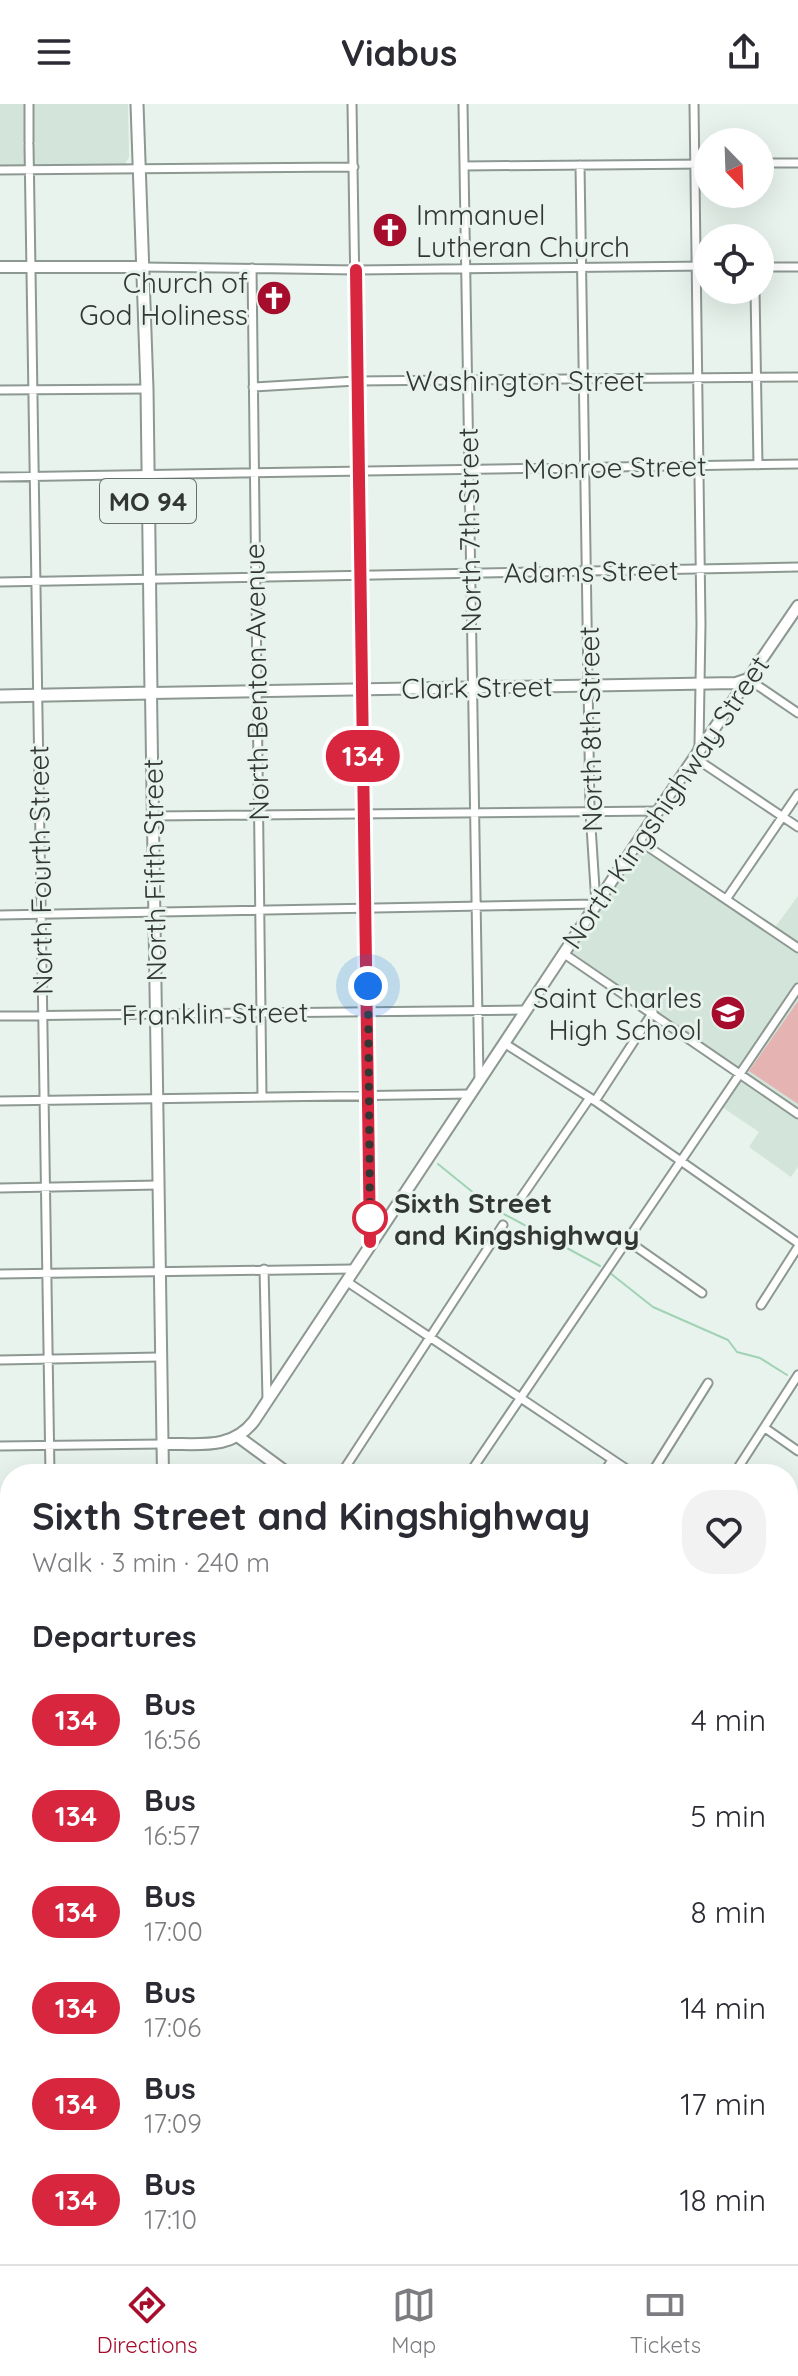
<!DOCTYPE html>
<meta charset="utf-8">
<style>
body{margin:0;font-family:Quicksand,sans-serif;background:#f2f2f3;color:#2b2b33;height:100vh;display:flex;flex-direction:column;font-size:30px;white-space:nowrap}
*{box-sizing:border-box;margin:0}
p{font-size:26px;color:#7c7c81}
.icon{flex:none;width:44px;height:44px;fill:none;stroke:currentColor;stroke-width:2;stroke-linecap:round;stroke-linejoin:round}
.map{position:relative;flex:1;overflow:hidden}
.drawer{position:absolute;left:0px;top:1360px;width:798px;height:800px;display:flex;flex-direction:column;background:#fff;border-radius:32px 32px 0 0;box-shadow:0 8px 32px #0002}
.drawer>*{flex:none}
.badge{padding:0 16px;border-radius:26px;font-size:28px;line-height:52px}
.needle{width:52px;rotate:157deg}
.fabs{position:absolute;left:694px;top:24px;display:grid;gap:16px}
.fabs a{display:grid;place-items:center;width:80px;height:80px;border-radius:50%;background:#fff;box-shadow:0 8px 32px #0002;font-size:40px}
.you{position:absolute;width:40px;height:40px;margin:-20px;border:6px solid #fff;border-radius:50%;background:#1a73e8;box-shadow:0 0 0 12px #1a73e833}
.map>.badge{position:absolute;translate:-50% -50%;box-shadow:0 0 0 4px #fff}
h2{padding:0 32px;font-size:30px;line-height:72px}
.round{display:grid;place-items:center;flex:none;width:84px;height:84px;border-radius:32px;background:#f2f2f3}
.headline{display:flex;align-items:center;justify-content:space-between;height:136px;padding:0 32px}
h1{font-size:38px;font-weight:700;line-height:60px}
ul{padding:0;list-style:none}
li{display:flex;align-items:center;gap:24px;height:96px;padding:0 32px}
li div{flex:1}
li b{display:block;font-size:30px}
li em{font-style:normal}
li .badge{min-width:88px;font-weight:700;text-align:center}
header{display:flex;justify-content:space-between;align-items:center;height:104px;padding:0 32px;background:#fff;font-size:36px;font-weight:700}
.tabs{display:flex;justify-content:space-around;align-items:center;height:112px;border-top:2px solid #e1e1e2;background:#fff;font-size:22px;color:#7c7c81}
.tabs a{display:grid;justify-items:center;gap:4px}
.tabs .selected{color:#a60c2b}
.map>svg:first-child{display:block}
</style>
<header><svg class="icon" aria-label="menu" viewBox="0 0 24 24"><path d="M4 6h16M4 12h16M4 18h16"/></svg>Viabus<svg class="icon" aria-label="share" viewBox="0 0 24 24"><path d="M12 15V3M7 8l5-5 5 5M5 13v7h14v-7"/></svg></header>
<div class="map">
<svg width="798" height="2160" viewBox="0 0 798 2160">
<rect width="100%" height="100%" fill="#e7f3ec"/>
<!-- built -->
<path fill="#d3e5da" d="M0,0H128L129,53L124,61L0,63Z
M639,743L770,830L798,792V1063L791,1073L749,1043L759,1028L719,1001L744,967L570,847Z"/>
<!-- green -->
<path fill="#e4b3b2" d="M798,897V1000L749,967Z
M788,1720L798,1727V1876L788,1891Z
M468,2150H613L607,2160H479Z"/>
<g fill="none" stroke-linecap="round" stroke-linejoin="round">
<!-- stream -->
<path stroke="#a1d2b6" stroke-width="2" d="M438,1060L491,1103L600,1162
M610,1169L653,1203L728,1236L737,1248L760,1254L787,1271"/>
<defs>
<path id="street" d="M29,0V38
M352,0L370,1138
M463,0L479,976
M694,0L701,520L699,641L695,654L798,723
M29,41L50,1370
M760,59H798
M464,62L708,60
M0,66L354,63
M143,163L356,166L708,162
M760,163H798
M252,164L262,993
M755,186L758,361
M253,283L356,277L798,273
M0,286L147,285
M0,373L798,360
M0,478L798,463
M748,575L798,609
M153,712L658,707
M638,736L798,844
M727,794L798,690
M0,811L596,800L590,707L580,61
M563,849L798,1010
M0,912L525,906
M504,939L595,997L798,1139
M0,997L470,990
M595,997L653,908
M0,1084L159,1081
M519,1097L589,995
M625,1135L702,1189
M264,1165L267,1295
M0,1170L353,1165
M346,1177L634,1370
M761,1201L798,1143
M0,1256L160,1253
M765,1324L798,1347
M0,1342L163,1340
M341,1370L503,1121
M469,1370L798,884
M603,1370L612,1356
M651,1370L708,1279
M734,1370L798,1271
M788,1425L798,1432
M0,1429H10
M788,1476L798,1482
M0,1516L10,1515
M0,1685H10
M0,1773L10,1772
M0,1859L10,1858
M788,1865L798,1852
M0,1962L10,1957
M0,2130L10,2128
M159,2150L162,2160
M271,2150L275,2160
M399,2160L421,2153
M683,2160L690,2150"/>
<path id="secondary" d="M0,163H143
M240,1334L289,1370
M163,1340C197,1339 231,1347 254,1317L658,707L798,502
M163,1370L151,589L736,579L748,575
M0,1601H10
M788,1711L798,1717
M459,2150L470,2160"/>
<path id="primary" d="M0,592L151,589L147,285L137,0
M0,1997L10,2031
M43,2150L46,2160"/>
</defs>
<!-- street casing -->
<use href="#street" stroke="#8e9892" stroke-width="11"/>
<!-- secondary casing -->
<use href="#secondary" stroke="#8e9892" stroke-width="14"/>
<!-- primary casing -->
<use href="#primary" stroke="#8e9892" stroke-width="15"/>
<!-- street -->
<use href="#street" stroke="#fff" stroke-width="7"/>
<!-- secondary -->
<use href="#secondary" stroke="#fff" stroke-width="10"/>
<!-- primary -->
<use href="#primary" stroke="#fff" stroke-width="11"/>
</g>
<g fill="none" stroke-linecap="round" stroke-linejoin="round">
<defs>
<path id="line" d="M356,166L370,1138"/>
</defs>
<!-- line casing -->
<use href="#line" stroke="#fff" stroke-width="18"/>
<!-- line -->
<use href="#line" stroke="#d7263d" stroke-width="12"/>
<!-- walk -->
<path stroke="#333734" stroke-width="8" stroke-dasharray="0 14.4" d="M368,882L370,1114"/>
</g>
<!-- icons -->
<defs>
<symbol id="church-disc" viewBox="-11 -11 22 22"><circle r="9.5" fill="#a60c2b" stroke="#e7f3ec"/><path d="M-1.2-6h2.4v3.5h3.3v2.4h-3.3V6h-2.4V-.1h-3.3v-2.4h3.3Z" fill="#fff"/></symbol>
<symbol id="school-disc" viewBox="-11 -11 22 22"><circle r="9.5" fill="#a60c2b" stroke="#e7f3ec"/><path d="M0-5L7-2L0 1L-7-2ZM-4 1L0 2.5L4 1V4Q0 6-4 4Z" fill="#fff"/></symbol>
</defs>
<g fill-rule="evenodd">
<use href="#church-disc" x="370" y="106" width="40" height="40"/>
<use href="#church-disc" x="254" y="174" width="40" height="40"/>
<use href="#school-disc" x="708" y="889" width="40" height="40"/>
</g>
<!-- markers -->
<circle fill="#fff" stroke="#d7263d" stroke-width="4" cx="370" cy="1114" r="16"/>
<g text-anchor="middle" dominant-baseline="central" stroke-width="6" stroke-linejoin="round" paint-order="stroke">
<!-- shield labels -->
<rect fill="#e7f3ec" stroke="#696f6b" stroke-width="2" x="100" y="375" width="96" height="44" rx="6"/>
<g font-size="26" font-weight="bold" fill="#333734">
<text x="148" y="397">MO 94</text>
</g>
<!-- poi labels -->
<g font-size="28" fill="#333734" stroke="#e7f3ec" text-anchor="end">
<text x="416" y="110" text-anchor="start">Immanuel<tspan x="416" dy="32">Lutheran Church</tspan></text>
<text x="248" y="178">Church of<tspan x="248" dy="32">God Holiness</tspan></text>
<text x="702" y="893">Saint Charles<tspan x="702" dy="32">High School</tspan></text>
</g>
<!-- street labels -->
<g font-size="28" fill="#333734" stroke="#e7f3ec">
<text x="525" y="276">Washington Street</text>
<text transform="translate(615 363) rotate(-1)">Monroe Street</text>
<text transform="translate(469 426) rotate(-91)">North 7th Street</text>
<text transform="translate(591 467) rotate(-1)">Adams Street</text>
<text transform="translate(256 578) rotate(-91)">North Benton Avenue</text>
<text transform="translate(477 583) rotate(-1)">Clark Street</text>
<text transform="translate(590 625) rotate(-91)">North 8th Street</text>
<text transform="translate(665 698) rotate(-56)">North Kingshighway Street</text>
<text transform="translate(40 766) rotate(-91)">North Fourth Street</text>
<text transform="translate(154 766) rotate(-91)">North Fifth Street</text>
<text transform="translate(215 909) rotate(-1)">Franklin Street</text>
</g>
<!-- stop labels -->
<g font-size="28" font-weight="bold" fill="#333734" stroke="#e7f3ec" text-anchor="start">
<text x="394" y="1098">Sixth Street<tspan x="394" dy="32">and Kingshighway</tspan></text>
</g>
</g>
</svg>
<div class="fabs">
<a><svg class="needle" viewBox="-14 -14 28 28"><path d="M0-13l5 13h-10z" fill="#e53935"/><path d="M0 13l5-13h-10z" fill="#7c7c81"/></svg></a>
<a><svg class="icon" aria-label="locate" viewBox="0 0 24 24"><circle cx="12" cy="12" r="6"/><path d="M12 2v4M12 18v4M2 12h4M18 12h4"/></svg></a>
</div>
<div class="you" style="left:368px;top:882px"></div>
<b class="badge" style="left:363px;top:652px;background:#d7263d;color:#fff">134</b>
<section class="drawer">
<div class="headline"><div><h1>Sixth Street and Kingshighway</h1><p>Walk · 3 min · 240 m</p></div><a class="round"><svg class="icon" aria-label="heart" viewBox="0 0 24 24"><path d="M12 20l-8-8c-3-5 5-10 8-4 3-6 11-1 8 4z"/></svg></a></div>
<h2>Departures</h2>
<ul>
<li><span class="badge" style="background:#d7263d;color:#fff">134</span><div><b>Bus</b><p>16:56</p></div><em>4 min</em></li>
<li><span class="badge" style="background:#d7263d;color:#fff">134</span><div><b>Bus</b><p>16:57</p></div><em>5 min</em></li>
<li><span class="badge" style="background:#d7263d;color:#fff">134</span><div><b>Bus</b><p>17:00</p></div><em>8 min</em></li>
<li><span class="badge" style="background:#d7263d;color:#fff">134</span><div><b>Bus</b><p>17:06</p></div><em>14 min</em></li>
<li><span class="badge" style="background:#d7263d;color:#fff">134</span><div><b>Bus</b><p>17:09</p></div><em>17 min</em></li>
<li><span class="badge" style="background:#d7263d;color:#fff">134</span><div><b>Bus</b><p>17:10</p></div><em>18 min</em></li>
</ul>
</section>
</div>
<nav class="tabs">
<a class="selected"><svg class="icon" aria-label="directions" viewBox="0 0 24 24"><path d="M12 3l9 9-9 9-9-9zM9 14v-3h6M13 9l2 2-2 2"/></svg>Directions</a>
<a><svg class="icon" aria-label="map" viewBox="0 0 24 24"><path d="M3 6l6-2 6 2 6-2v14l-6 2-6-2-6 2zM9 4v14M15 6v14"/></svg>Map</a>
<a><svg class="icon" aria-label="tickets" viewBox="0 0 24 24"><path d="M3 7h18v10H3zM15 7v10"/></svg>Tickets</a>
</nav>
